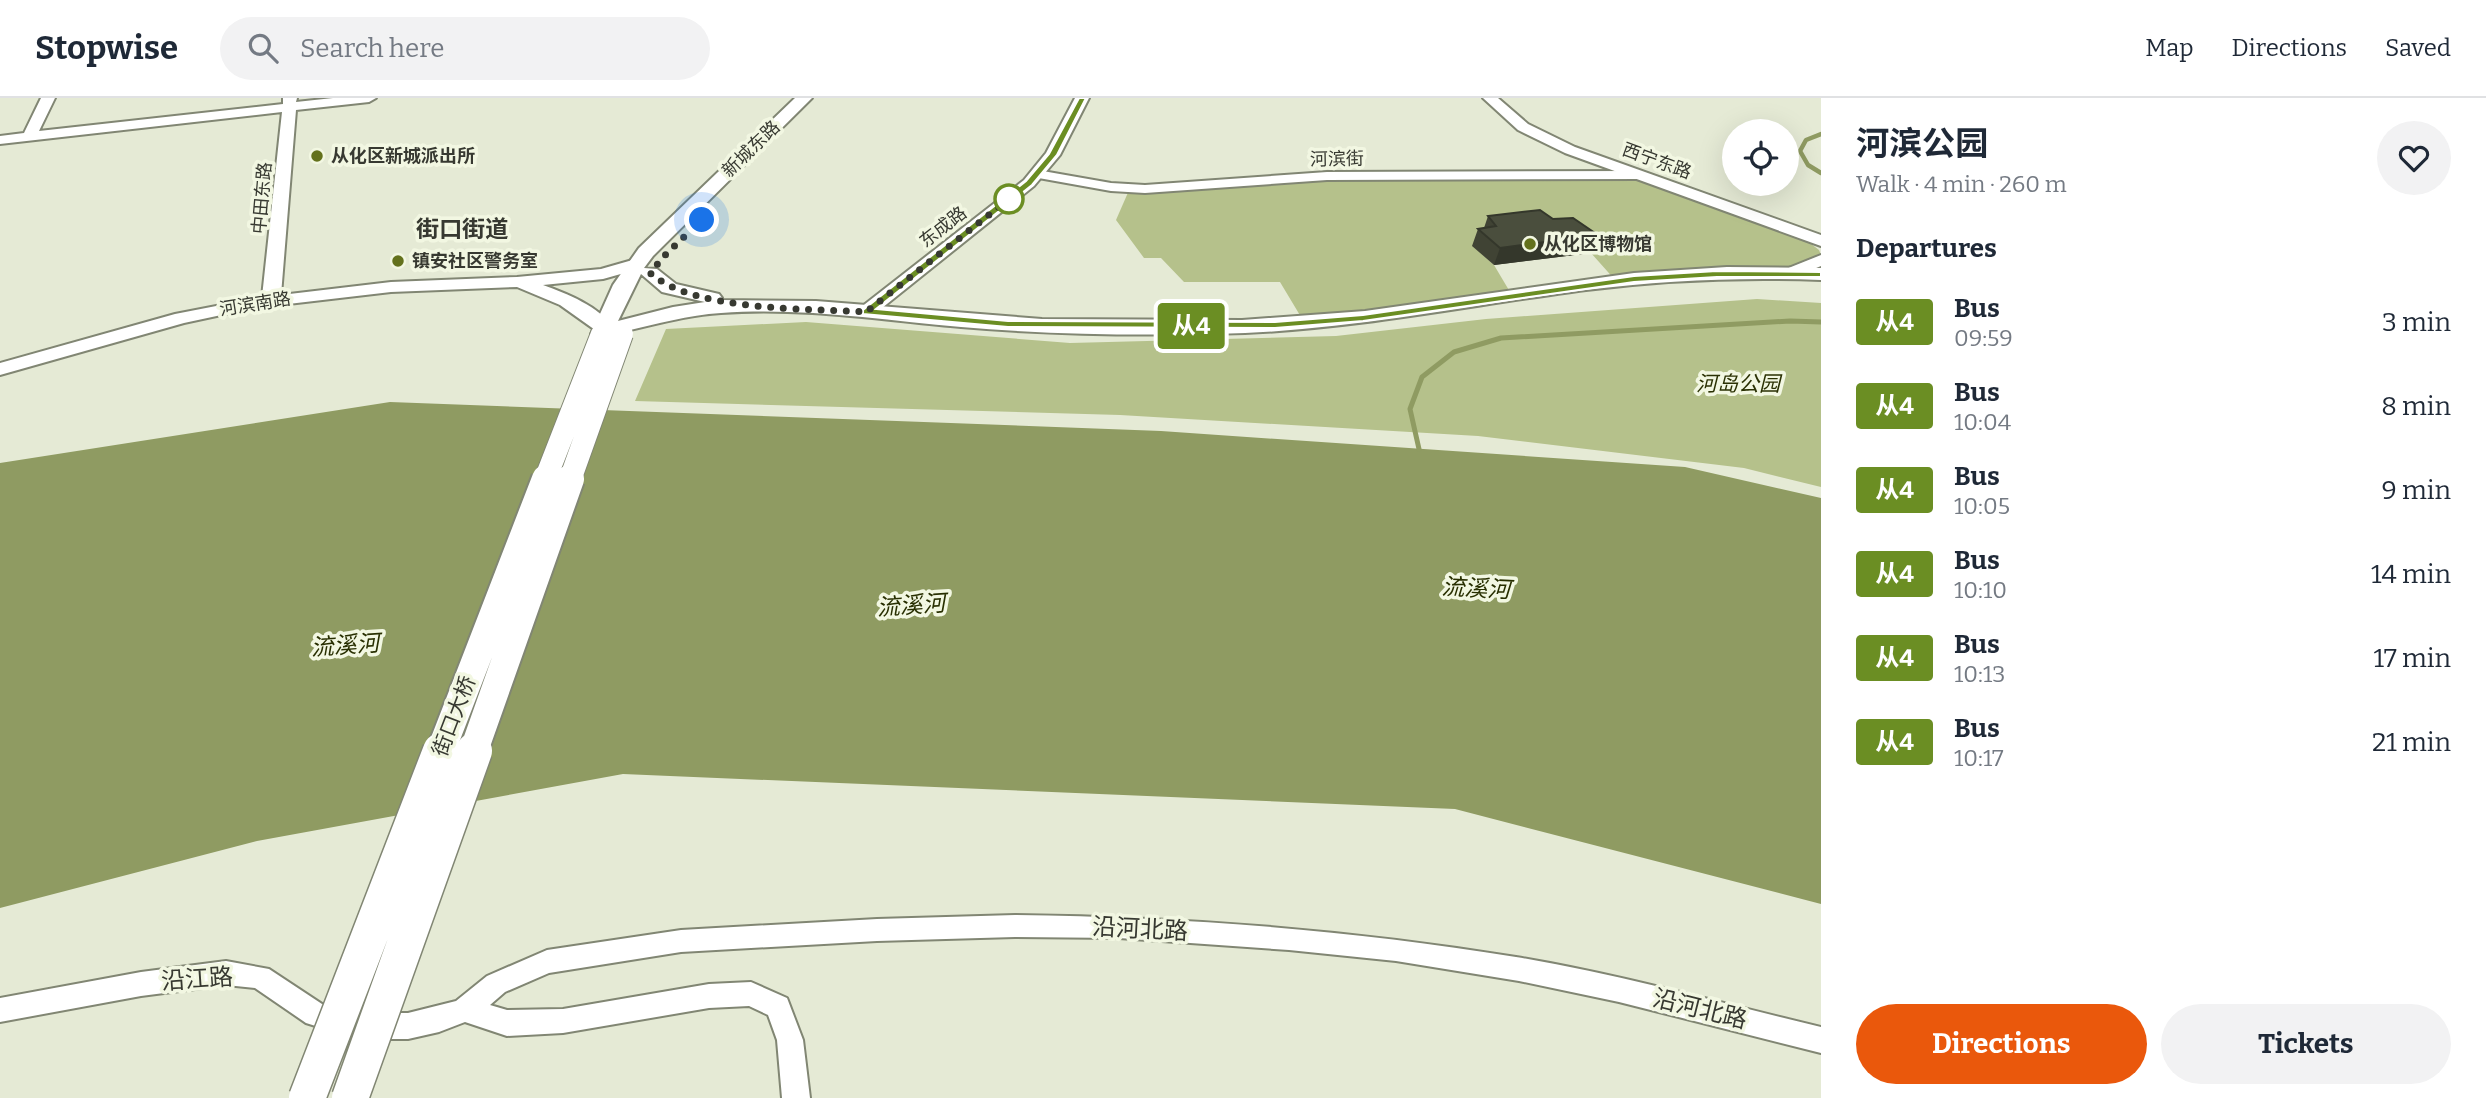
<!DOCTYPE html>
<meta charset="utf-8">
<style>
body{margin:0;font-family:Bitter,"Noto Sans SC",serif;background:#f2f2f3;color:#1f2937;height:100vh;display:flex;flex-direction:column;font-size:26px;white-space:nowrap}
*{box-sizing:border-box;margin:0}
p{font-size:23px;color:#747a83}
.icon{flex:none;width:38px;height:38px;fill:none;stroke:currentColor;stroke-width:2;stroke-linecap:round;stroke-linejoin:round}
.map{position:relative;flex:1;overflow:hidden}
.sheet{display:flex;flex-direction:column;background:#fff;width:665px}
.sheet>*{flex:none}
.badge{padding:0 14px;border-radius:5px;font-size:24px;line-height:46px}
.fabs{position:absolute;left:1722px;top:21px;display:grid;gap:14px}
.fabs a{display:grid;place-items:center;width:77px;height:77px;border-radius:50%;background:#fff;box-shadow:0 7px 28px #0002;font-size:35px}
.you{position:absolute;width:35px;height:35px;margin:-18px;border:5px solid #fff;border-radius:50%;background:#1a73e8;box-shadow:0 0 0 10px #1a73e833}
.map>.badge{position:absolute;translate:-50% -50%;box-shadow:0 0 0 4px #fff}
h2{padding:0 35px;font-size:26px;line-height:63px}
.round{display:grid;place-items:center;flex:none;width:74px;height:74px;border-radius:37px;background:#f2f2f3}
.overview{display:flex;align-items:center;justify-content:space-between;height:119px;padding:0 35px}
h1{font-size:33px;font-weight:700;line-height:52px}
.action{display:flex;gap:14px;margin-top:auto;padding:14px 35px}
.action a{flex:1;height:80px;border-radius:42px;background:#ea580c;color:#fff;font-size:28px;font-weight:700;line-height:80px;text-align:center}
.action a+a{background:#f2f2f3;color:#1f2937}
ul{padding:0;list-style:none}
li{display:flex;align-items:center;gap:21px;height:84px;padding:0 35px}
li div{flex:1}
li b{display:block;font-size:26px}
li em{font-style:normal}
li .badge{min-width:77px;font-weight:700;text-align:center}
header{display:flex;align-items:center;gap:42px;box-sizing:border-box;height:98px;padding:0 35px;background:#fff;border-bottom:2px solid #e0e1e3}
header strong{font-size:33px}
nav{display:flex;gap:38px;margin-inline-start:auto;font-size:24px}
.search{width:490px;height:63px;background:#f2f2f3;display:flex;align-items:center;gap:18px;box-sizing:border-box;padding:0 24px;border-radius:38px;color:#747a83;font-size:26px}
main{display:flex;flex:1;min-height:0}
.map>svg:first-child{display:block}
</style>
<header>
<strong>Stopwise</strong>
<div class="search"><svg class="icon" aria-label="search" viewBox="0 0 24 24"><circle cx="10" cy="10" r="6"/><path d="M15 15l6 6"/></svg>Search here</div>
<nav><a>Map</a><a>Directions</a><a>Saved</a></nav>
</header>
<main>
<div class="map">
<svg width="1821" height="1000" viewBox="0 0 1821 1000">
<rect width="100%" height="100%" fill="#e5ead5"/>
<!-- green -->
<path fill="#b5c18b" d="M1640,77L1797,135L1819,152L1821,157L1809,169L1616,183L1591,155L1473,148L1494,167L1513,199L1304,224L1280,184H1184L1161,160H1144L1116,122L1130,90L1277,81Z
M1757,201L1821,205V389L1744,370L1478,338L1120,317L635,303L666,231L806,224L1070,245L1336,238L1486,221Z"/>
<!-- water -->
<path fill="#8f9b62" d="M390,304L1161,333L1685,369L1821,400V806L1455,711L623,676L257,743L0,810V365Z"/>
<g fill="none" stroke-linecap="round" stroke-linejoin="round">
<!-- stream-far1 -->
<path stroke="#8f9b62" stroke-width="4.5" d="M1821,36L1806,42L1800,53L1808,67L1821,75"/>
<!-- stream -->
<path stroke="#8f9b62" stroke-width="5" d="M1419,351L1410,311L1422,279L1454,254L1501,240L1790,223L1821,224"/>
<defs>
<path id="minor" d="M1037,72L1111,85L1145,87L1327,74L1640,73L1646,77L1640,81L1327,82L1145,95L1111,93L1033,79L1031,76Z
M1015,817C1183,819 1350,832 1516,859C1619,876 1720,905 1821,929V955L1619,904L1519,883L1396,863L1289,852L1119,840L1015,839L877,843L681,854L549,875L505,894L490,907L507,912L563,911L709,886L751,884L787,900L803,942L810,1000H782L777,942L768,917L749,908L709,910L563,935L507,938L465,924L439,934L408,941H357L306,925L255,890L226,887L141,898L0,924V900L141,874L226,863L269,871L322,906L357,915H408L456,903L487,878L547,852L681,832L877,821Z"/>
<path id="tertiary" d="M41,0H55L39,33L283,6V0H297L296,4L333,0H376L369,4L296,12L281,197L391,184L517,179L601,171L636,161L645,166L642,170L603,181L543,187C568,196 598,208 614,230L605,236L598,234L560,207L517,189L391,194L254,210L184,225L0,277V265L175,216L262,199L282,14L0,46V38L24,35Z
M1075,0H1089L1060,57L1034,88L872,218H860L857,214L860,210L1024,82L1046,55Z
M1483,0H1498L1528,26L1575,49L1821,137V148L1565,55L1518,32Z
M1821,157V168L1792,180L1783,175L1786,171Z"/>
<path id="secondary" d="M795,0H812L653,158L644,170L657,171L676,186L719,196L722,200L721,202L816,203L1042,221L1242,222L1365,213L1634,175L1727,169L1821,170V182C1742,179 1664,182 1586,192C1472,207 1360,230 1245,235C1151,238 1055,237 961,229C881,222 801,209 721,215C688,217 657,226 626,233L616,228L610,241H594L591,236L613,187L639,150ZM641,176L662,194L705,204L673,209L618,223Z"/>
</defs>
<!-- minor casing -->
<use href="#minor" stroke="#818673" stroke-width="4"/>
<!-- tertiary casing -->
<use href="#tertiary" stroke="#818673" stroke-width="4"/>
<!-- secondary casing -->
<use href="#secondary" stroke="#818673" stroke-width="4"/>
<!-- minor -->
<use href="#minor" fill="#fff" fill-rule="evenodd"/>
<!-- tertiary -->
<use href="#tertiary" fill="#fff" fill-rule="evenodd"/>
<!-- secondary -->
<use href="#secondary" fill="#fff" fill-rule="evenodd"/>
<defs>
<path id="secondary-bridge-far2" d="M545,382L602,236
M570,382L622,236"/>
<path id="secondary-bridge-far1" d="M440,655L546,381
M473,655L570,381"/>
<path id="secondary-bridge" d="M307,1000L441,653
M350,1000L474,653"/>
</defs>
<!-- secondary-bridge-far2 casing -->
<use href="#secondary-bridge-far2" stroke="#818673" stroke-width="24" stroke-linecap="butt"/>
<!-- secondary-bridge-far1 casing -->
<use href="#secondary-bridge-far1" stroke="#818673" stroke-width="32" stroke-linecap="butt"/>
<!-- secondary-bridge casing -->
<use href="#secondary-bridge" stroke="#818673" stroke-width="39" stroke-linecap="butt"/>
<!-- secondary-bridge-far2 -->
<use href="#secondary-bridge-far2" stroke="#fff" stroke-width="22"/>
<!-- secondary-bridge-far1 -->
<use href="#secondary-bridge-far1" stroke="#fff" stroke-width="28"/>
<!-- secondary-bridge -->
<use href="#secondary-bridge" stroke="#fff" stroke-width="36"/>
</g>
<!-- wall -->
<path fill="#404334" d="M1488,118L1553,121L1598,137L1591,155L1494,167L1472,148L1478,131L1484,130Z"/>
<!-- shaded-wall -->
<path fill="#34372b" d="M1598,137L1591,155L1494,167L1500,150Z"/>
<!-- building -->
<path fill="#4a4e3d" stroke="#34372b" stroke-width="2" d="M1540,112L1553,121L1573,120L1598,137L1500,150L1478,131L1496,128L1488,118Z"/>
<!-- line -->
<path fill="#6b8e23" stroke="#fff" stroke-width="2" d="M1079,0H1086L1057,57L1032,87L876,211L1008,223L1275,224L1363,217L1634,178L1717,173L1821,174V179H1717L1634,184L1363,223L1275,230L1008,229L863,216V212L1026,83L1049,56Z"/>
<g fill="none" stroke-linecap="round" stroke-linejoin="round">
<!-- walk -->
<path stroke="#373931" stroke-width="7" stroke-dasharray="0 12.6" d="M702,122L667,155L650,175C695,214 807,210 866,214L1009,101"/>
</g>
<!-- markers -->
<g fill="#63711c" stroke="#f2f7e2" stroke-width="2.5">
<circle cx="317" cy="58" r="7"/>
<circle cx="1530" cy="146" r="7"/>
<circle cx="398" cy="163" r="7"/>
</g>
<circle fill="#fff" stroke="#6b8e23" stroke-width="3.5" cx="1009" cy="101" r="14"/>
<g text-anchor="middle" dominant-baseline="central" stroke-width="7" stroke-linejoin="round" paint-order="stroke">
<!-- far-street labels -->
<g font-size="18" fill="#373931" stroke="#f2f7e2">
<text transform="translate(751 51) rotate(-44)">新城东路</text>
<text transform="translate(1337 61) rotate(-1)">河滨街</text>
<text transform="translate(1657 63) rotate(20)">西宁东路</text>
<text transform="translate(262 100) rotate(-85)">中田东路</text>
<text transform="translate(943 129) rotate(-38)">东成路</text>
<text transform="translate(255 206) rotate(-9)">河滨南路</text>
</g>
<!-- far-poi labels -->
<g font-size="18" font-weight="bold" fill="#373931" stroke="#f2f7e2" text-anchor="start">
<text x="331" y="58">从化区新城派出所</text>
<text x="1544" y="146">从化区博物馆</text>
<text x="412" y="163">镇安社区警务室</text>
</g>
<!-- park labels -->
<g font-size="21" font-style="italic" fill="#2a3103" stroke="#f2f7e2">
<text x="1738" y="286">河岛公园</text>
</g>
<!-- street labels -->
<g font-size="21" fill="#373931" stroke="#f2f7e2">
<text transform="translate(454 618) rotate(-69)">街口大桥</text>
</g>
<!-- far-district labels -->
<g font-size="23" font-weight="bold" fill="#373931" stroke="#f2f7e2">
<text x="462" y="131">街口街道</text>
</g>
<!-- water labels -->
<g font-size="23" font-style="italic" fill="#282f01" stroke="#f2f7e2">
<text transform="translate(1476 490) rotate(3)">流溪河</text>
<text transform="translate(911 507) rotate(-4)">流溪河</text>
<text transform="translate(345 547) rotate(-4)">流溪河</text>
</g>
<!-- near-street labels -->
<g font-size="24" fill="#373931" stroke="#f2f7e2">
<text transform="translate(1140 831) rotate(3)">沿河北路</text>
<text transform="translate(197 881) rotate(-4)">沿江路</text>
<text transform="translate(1700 911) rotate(14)">沿河北路</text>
</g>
</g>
</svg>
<div class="fabs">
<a><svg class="icon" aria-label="locate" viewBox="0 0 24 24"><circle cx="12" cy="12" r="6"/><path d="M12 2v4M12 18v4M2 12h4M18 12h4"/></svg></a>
</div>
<div class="you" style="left:702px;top:122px"></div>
<b class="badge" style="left:1191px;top:228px;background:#6b8e23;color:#fff">从4</b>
</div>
<section class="sheet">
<div class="overview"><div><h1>河滨公园</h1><p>Walk · 4 min · 260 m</p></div><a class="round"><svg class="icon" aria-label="heart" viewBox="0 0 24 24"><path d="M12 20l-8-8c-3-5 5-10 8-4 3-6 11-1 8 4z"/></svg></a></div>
<h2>Departures</h2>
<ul>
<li><span class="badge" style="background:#6b8e23;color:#fff">从4</span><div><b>Bus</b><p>09:59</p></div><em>3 min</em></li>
<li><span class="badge" style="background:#6b8e23;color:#fff">从4</span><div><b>Bus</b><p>10:04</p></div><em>8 min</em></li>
<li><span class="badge" style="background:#6b8e23;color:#fff">从4</span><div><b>Bus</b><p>10:05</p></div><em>9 min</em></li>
<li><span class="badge" style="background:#6b8e23;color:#fff">从4</span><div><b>Bus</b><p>10:10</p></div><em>14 min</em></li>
<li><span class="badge" style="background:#6b8e23;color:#fff">从4</span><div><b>Bus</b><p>10:13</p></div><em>17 min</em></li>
<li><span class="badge" style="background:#6b8e23;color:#fff">从4</span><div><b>Bus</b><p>10:17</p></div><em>21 min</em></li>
</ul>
<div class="action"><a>Directions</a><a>Tickets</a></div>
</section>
</main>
